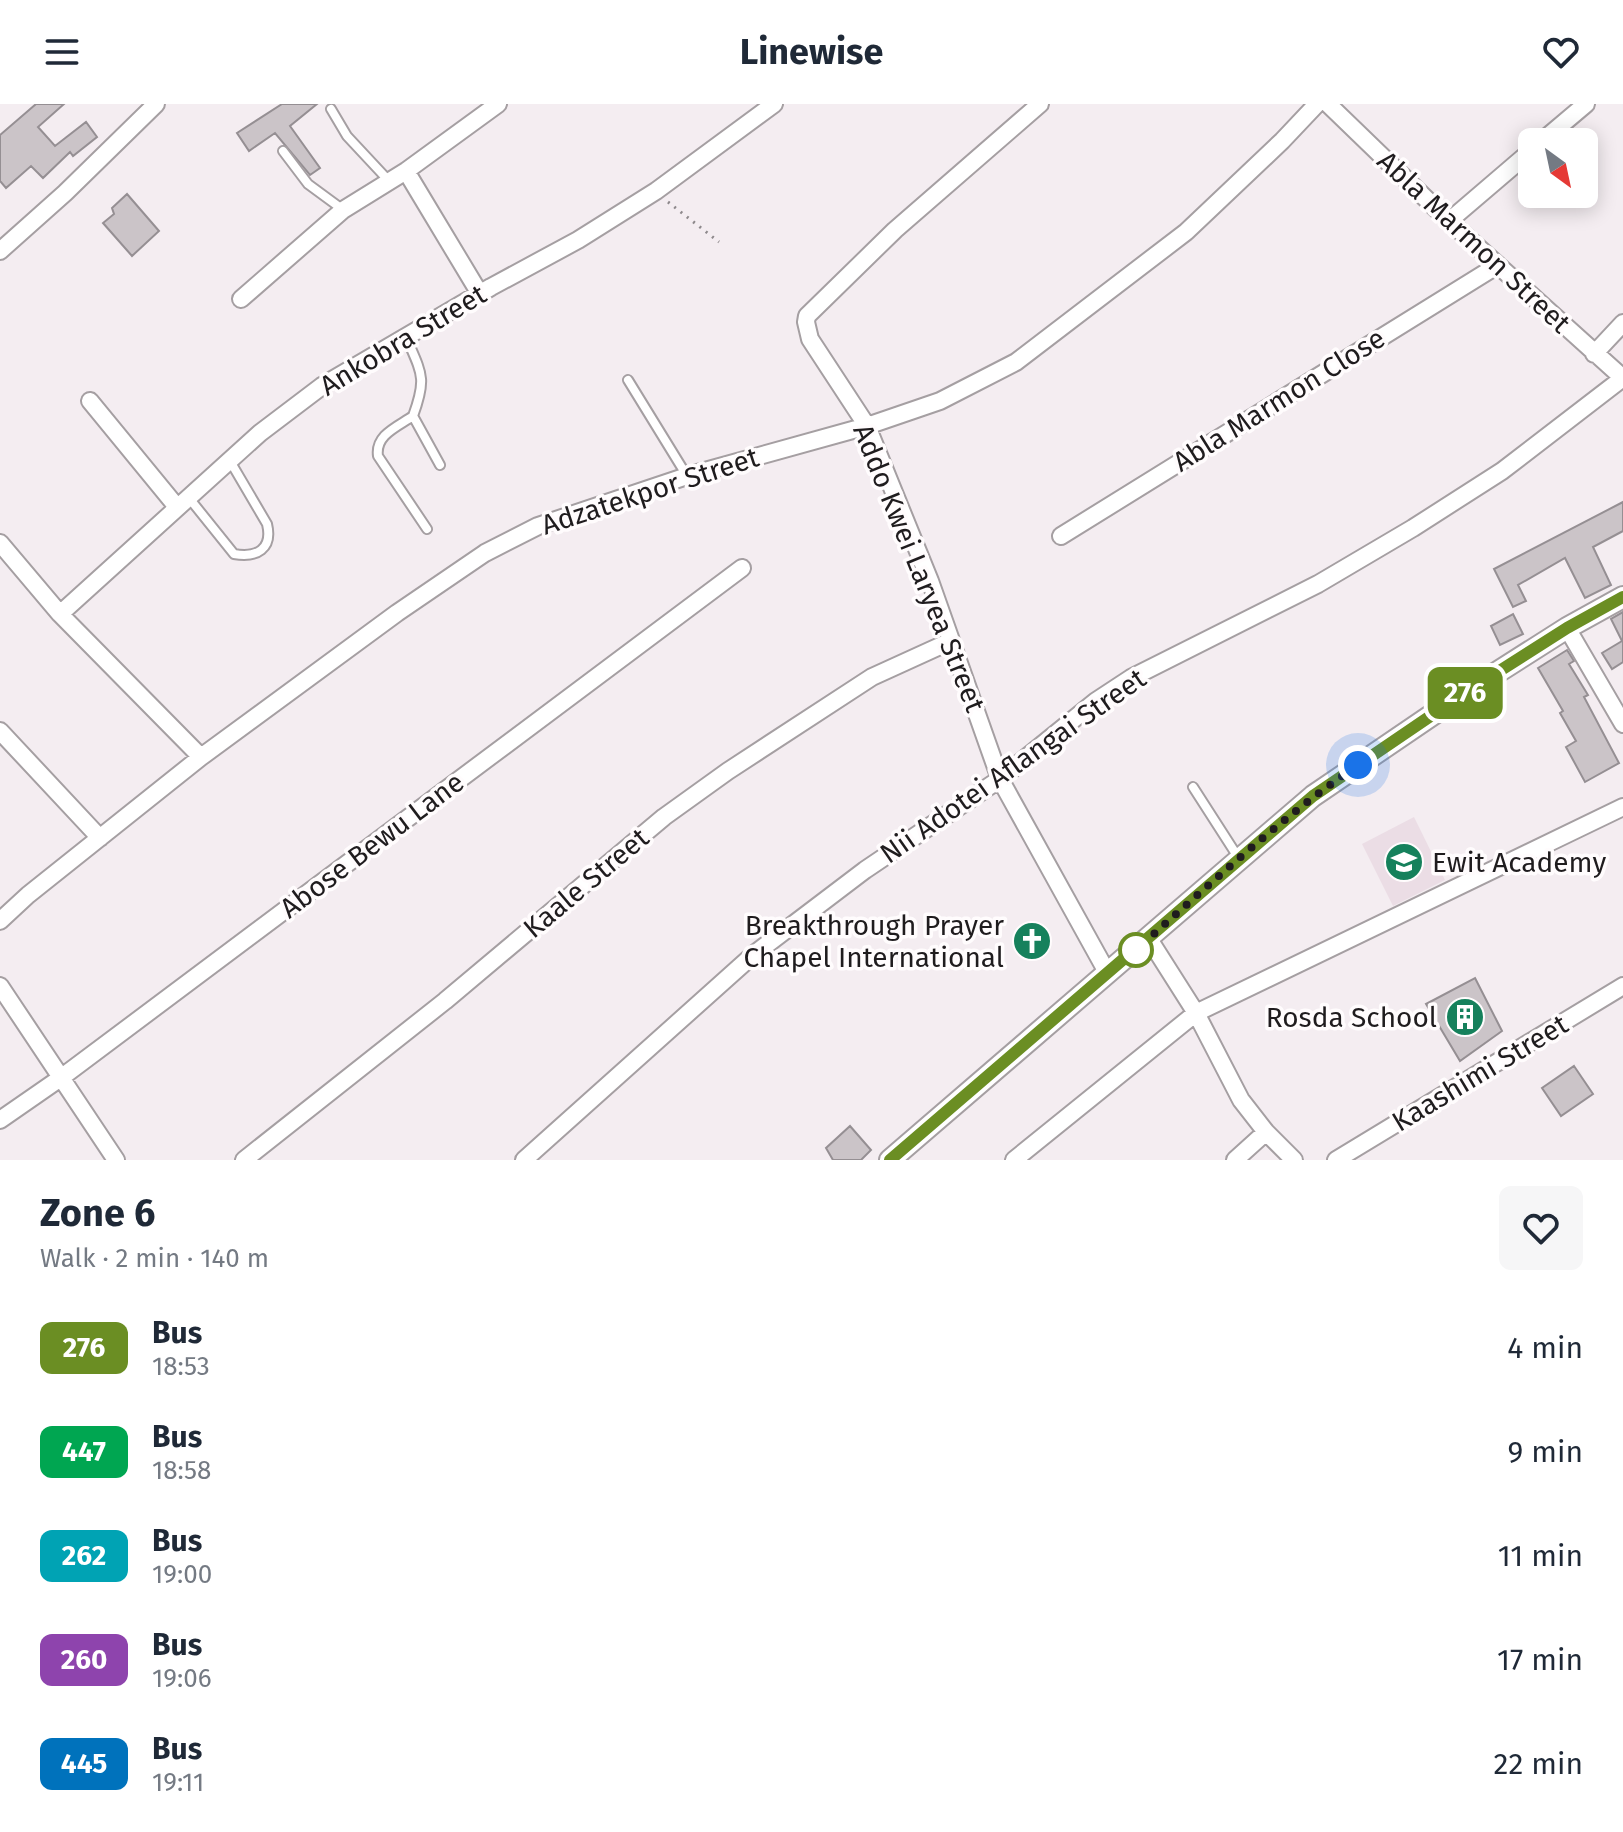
<!DOCTYPE html>
<meta charset="utf-8">
<style>
body{margin:0;font-family:"Fira Sans",sans-serif;background:#f6f6f7;color:#1f2937;height:100vh;display:flex;flex-direction:column;font-size:30px;white-space:nowrap}
*{box-sizing:border-box;margin:0}
p{font-size:26px;color:#747a83}
.icon{flex:none;width:44px;height:44px;fill:none;stroke:currentColor;stroke-width:2;stroke-linecap:round;stroke-linejoin:round}
.map{position:relative;height:1056px;overflow:hidden}
.panel{display:flex;flex-direction:column;background:#fff;flex:1}
.panel>*{flex:none}
.badge{padding:0 16px;border-radius:12px;font-size:28px;line-height:52px}
.needle{width:52px;rotate:147deg}
.buttons{position:absolute;left:1518px;top:24px;display:grid;gap:16px}
.buttons a{display:grid;place-items:center;width:80px;height:80px;border-radius:12px;background:#fff;box-shadow:0 4px 20px #0003;font-size:40px}
.you{position:absolute;width:40px;height:40px;margin:-20px;border:6px solid #fff;border-radius:50%;background:#1a73e8;box-shadow:0 0 0 12px #1a73e833}
.map>.badge{position:absolute;translate:-50% -50%;box-shadow:0 0 0 4px #fff}
.round{display:grid;place-items:center;flex:none;width:84px;height:84px;border-radius:12px;background:#f6f6f7}
.headline{display:flex;align-items:center;justify-content:space-between;height:136px;padding:0 40px}
h1{font-size:38px;font-weight:700;line-height:60px}
ul{padding:0;list-style:none}
li{display:flex;align-items:center;gap:24px;height:104px;padding:0 40px}
li div{flex:1}
li b{display:block;font-size:30px}
li em{font-style:normal}
li .badge{min-width:88px;font-weight:700;text-align:center}
header{display:flex;justify-content:space-between;align-items:center;height:104px;padding:0 40px;background:#fff;font-size:36px;font-weight:700}
.map>svg:first-child{display:block}
</style>
<header><svg class="icon" aria-label="menu" viewBox="0 0 24 24"><path d="M4 6h16M4 12h16M4 18h16"/></svg>Linewise<svg class="icon" aria-label="heart" viewBox="0 0 24 24"><path d="M12 20l-8-8c-3-5 5-10 8-4 3-6 11-1 8 4z"/></svg></header>
<div class="map">
<svg width="1623" height="1056" viewBox="0 0 1623 1056">
<rect width="100%" height="100%" fill="#f4edf1"/>
<!-- built -->
<path fill="#ebdde5" d="M1414,713L1445,776L1393,802L1362,740Z"/>
<!-- building -->
<path fill="#cbc4c8" stroke="#958f93" stroke-width="2" d="M36,0H64L38,23L55,42L86,18L97,33L73,52L70,48L43,74L31,62L6,84L0,77V31Z
M282,0H317L290,22L320,64L310,71L275,29L249,47L237,29Z
M127,90L159,127L132,152L103,119L114,110L112,104Z
M1623,398V427L1593,443L1611,481L1585,494L1565,454L1518,481L1526,497L1513,503L1494,465Z
M1623,508V558L1612,565L1602,549L1622,537L1611,515Z
M1513,510L1523,530L1500,541L1491,522Z
M1567,546L1574,557L1569,560L1588,591L1584,593L1619,659L1585,678L1566,643L1576,637L1560,609L1563,607L1538,564Z
M1475,874L1502,927L1460,957L1426,900Z
M1574,962L1593,990L1561,1012L1542,984Z
M850,1022L871,1046L861,1056H833L826,1044Z"/>
<g fill="none" stroke-linecap="round" stroke-linejoin="round">
<defs>
<path id="service" d="M331,5L347,32L389,77
M283,47L308,80L342,105
M406,233C422,270 427,274 413,312L440,361
M628,276L687,372
M413,312C397,323 375,331 378,352L427,425
M189,394L234,450C257,454 273,445 267,420L230,357
M1193,683L1238,753"/>
<path id="minor" d="M1040,0L895,126L807,212L806,218L810,235L867,322L930,477L1000,675L1108,870
M1328,0L1449,117L1623,274
M1541,38L1586,0
M406,67L480,190
M1449,117L1532,46
M0,147L65,89L156,0
M241,195L343,106L406,67L498,0
M1594,250L1623,219
M90,297L177,403
M1061,432L1498,161
M0,439L60,510L201,653
M60,510L260,329L322,282L491,183L578,136L656,87L774,0
M1567,524L1623,620
M0,627L100,734
M0,817L28,791L201,653L397,509L485,449L538,422L687,372L867,322L940,297L1016,258L1186,128L1282,37L1317,0
M1149,835L1196,909L1241,996L1266,1028L1294,1056
M0,882L116,1056
M0,1016L62,973L742,464
M244,1056L445,897L664,713L728,667L872,573L951,537
M524,1056L753,851L865,766L1000,675L1096,597L1131,574L1318,480L1413,424L1502,367L1623,274
M1014,1056L1196,909L1623,703
M1235,1056L1266,1028
M1336,1056L1623,882"/>
<path id="tertiary" d="M890,1056L1313,692L1457,594L1567,524L1623,493"/>
</defs>
<!-- service casing -->
<use href="#service" stroke="#a59fa2" stroke-width="12"/>
<!-- minor casing -->
<use href="#minor" stroke="#a59fa2" stroke-width="20"/>
<!-- tertiary casing -->
<use href="#tertiary" stroke="#a59fa2" stroke-width="24"/>
<!-- path -->
<path stroke="#8e898c" stroke-width="3" stroke-dasharray="2 6" stroke-linecap="butt" d="M668,98L719,138"/>
<!-- service -->
<use href="#service" stroke="#fff" stroke-width="8"/>
<!-- minor -->
<use href="#minor" stroke="#fff" stroke-width="16"/>
<!-- tertiary -->
<use href="#tertiary" stroke="#fff" stroke-width="20"/>
</g>
<g fill="none" stroke-linecap="round" stroke-linejoin="round">
<defs>
<path id="line" d="M890,1056L1313,692L1457,594L1567,524L1623,493"/>
</defs>
<!-- line casing -->
<use href="#line" stroke="#fff" stroke-width="18"/>
<!-- line -->
<use href="#line" stroke="#6b8e23" stroke-width="12"/>
<!-- walk -->
<path stroke="#1f1c1e" stroke-width="8" stroke-dasharray="0 14.4" d="M1136,846L1129,852C1204,786 1276,717 1358,661"/>
</g>
<!-- icons -->
<defs>
<symbol id="school-disc" viewBox="-11 -11 22 22"><circle r="9.5" fill="#16815c" stroke="#fffcfd"/><path d="M0-5L7-2L0 1L-7-2ZM-4 1L0 2.5L4 1V4Q0 6-4 4Z" fill="#fff"/></symbol>
<symbol id="church-disc" viewBox="-11 -11 22 22"><circle r="9.5" fill="#16815c" stroke="#fffcfd"/><path d="M-1.2-6h2.4v3.5h3.3v2.4h-3.3V6h-2.4V-.1h-3.3v-2.4h3.3Z" fill="#fff"/></symbol>
<symbol id="building-disc" viewBox="-11 -11 22 22"><circle r="9.5" fill="#16815c" stroke="#fffcfd"/><path d="M-4-6H4V6H1V3H-1V6H-4ZM-2.5-4.3h1.7v1.8h-1.7ZM.8-4.3h1.7v1.8H.8ZM-2.5-1h1.7V.8h-1.7ZM.8-1h1.7V.8H.8Z" fill="#fff"/></symbol>
</defs>
<g fill-rule="evenodd">
<use href="#school-disc" x="1382" y="736" width="44" height="44"/>
<use href="#church-disc" x="1010" y="815" width="44" height="44"/>
<use href="#building-disc" x="1443" y="891" width="44" height="44"/>
</g>
<!-- markers -->
<circle fill="#fff" stroke="#6b8e23" stroke-width="4" cx="1136" cy="846" r="16"/>
<g text-anchor="middle" dominant-baseline="central" stroke-width="7" stroke-linejoin="round" paint-order="stroke">
<!-- street labels -->
<g font-size="28" fill="#1f1c1e" stroke="#fffcfd">
<text transform="translate(1474 138) rotate(43)">Abla Marmon Street</text>
<text transform="translate(403 236) rotate(-31)">Ankobra Street</text>
<text transform="translate(1279 296) rotate(-32)">Abla Marmon Close</text>
<text transform="translate(650 387) rotate(-18)">Adzatekpor Street</text>
<text transform="translate(919 464) rotate(68)">Addo Kwei Laryea Street</text>
<text transform="translate(1013 662) rotate(-35)">Nii Adotei Aflangai Street</text>
<text transform="translate(372 741) rotate(-37)">Abose Bewu Lane</text>
<text transform="translate(586 779) rotate(-40)">Kaale Street</text>
<text transform="translate(1480 969) rotate(-31)">Kaashimi Street</text>
</g>
<!-- poi labels -->
<g font-size="28" fill="#1f1c1e" stroke="#fffcfd" text-anchor="end">
<text x="1432" y="758" text-anchor="start">Ewit Academy</text>
<text x="1004" y="821">Breakthrough Prayer<tspan x="1004" dy="32">Chapel International</tspan></text>
<text x="1437" y="913">Rosda School</text>
</g>
</g>
</svg>
<div class="buttons">
<a><svg class="needle" viewBox="-14 -14 28 28"><path d="M0-13l5 13h-10z" fill="#e53935"/><path d="M0 13l5-13h-10z" fill="#747a83"/></svg></a>
</div>
<div class="you" style="left:1358px;top:661px"></div>
<b class="badge" style="left:1465px;top:589px;background:#6b8e23;color:#fff">276</b>
</div>
<section class="panel">
<div class="headline"><div><h1>Zone 6</h1><p>Walk · 2 min · 140 m</p></div><a class="round"><svg class="icon" aria-label="heart" viewBox="0 0 24 24"><path d="M12 20l-8-8c-3-5 5-10 8-4 3-6 11-1 8 4z"/></svg></a></div>
<ul>
<li><span class="badge" style="background:#6b8e23;color:#fff">276</span><div><b>Bus</b><p>18:53</p></div><em>4 min</em></li>
<li><span class="badge" style="background:#00a651;color:#fff">447</span><div><b>Bus</b><p>18:58</p></div><em>9 min</em></li>
<li><span class="badge" style="background:#00a3b4;color:#fff">262</span><div><b>Bus</b><p>19:00</p></div><em>11 min</em></li>
<li><span class="badge" style="background:#8e44ad;color:#fff">260</span><div><b>Bus</b><p>19:06</p></div><em>17 min</em></li>
<li><span class="badge" style="background:#0072bc;color:#fff">445</span><div><b>Bus</b><p>19:11</p></div><em>22 min</em></li>
</ul>
</section>
